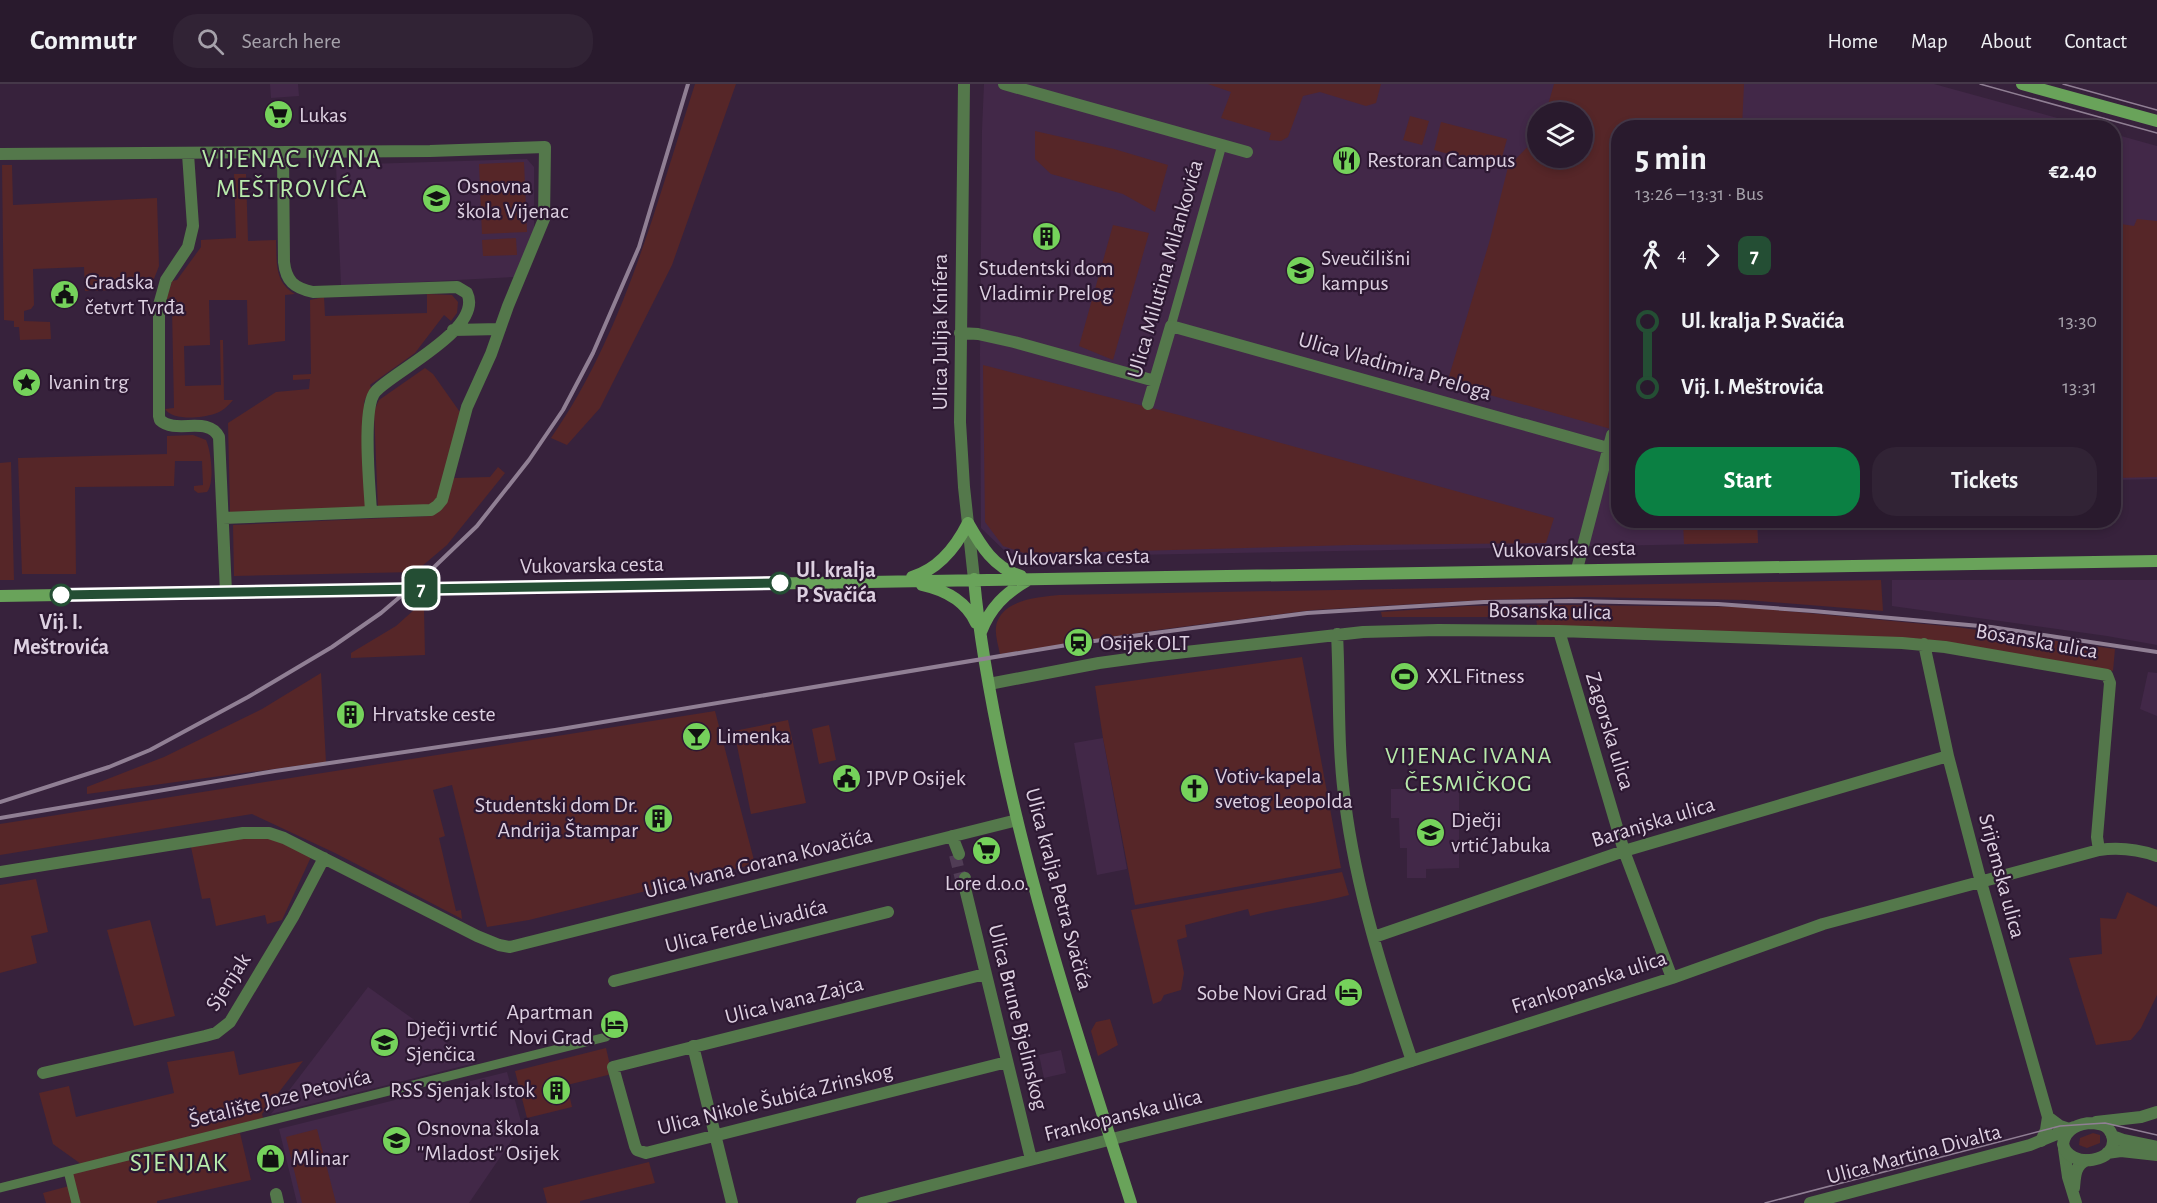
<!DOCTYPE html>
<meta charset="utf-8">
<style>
body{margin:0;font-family:"Alegreya Sans",sans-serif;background:#312335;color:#f1f3f6;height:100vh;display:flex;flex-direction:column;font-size:22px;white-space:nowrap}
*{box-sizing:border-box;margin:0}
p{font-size:20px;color:#a5a1aa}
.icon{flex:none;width:33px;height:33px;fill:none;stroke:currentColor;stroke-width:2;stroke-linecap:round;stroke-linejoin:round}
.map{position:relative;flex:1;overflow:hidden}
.sheet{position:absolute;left:1611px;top:36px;width:510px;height:408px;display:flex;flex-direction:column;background:#291a2d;border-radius:24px;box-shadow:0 3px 9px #0003,0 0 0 2px #453849}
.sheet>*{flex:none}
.badge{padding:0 12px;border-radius:9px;font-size:21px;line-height:39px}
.buttons{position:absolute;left:1527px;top:18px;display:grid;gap:12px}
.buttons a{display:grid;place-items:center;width:66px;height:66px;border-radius:50%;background:#291a2d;box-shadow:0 3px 9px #0003,0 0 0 2px #453849;font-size:30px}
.map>.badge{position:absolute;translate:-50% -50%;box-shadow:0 0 0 3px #fff}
.legs{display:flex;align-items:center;gap:9px;height:66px;padding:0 24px;font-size:20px}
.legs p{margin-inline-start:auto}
.head{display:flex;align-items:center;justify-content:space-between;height:102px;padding:0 24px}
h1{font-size:33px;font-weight:600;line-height:45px}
.action{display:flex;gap:12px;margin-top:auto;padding:12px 24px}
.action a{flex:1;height:69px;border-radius:24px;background:#0b8043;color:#fff;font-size:24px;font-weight:600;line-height:69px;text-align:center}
.action a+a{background:#312335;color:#f1f3f6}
ul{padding:0 24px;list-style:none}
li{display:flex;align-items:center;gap:21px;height:66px;font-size:22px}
li i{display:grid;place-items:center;width:9px;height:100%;margin:0 8px;background:currentColor}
li i::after{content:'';width:15px;height:15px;margin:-8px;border:4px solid;border-radius:50%;background:#291a2d}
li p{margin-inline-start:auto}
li:first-child i{background:linear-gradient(#0000 50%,currentColor 0)}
li:last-child i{background:linear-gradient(currentColor 50%,#0000 0)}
header{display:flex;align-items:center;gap:36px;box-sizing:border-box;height:84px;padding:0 30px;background:#291a2d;border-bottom:2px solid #453849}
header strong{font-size:28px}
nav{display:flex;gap:33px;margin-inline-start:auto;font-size:21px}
.search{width:420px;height:54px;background:#312335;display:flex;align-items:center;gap:15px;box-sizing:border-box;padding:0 21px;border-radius:24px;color:#a5a1aa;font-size:22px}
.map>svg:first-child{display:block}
</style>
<header>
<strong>Commutr</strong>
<div class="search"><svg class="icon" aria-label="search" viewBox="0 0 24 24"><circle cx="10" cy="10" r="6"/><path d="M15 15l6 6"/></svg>Search here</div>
<nav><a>Home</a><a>Map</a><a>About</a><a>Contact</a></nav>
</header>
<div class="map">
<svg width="2157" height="1119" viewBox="0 0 2157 1119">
<rect width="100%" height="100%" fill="#37223c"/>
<!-- built -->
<path fill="#422848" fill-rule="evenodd" d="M270,0H298L299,12L271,14Z
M984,0H1934L2090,43L1618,44V436L1757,437L1758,459L1028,473L1006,468L981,444L980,271L982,46ZM1538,28H1582V74H1538Z
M2114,50L2157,62V395L2114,396Z
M527,75L534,83V146L514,193L341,202L336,81Z
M1892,496H2157V561L2107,552L1892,522Z
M2148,588L2157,589V632L2140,625Z
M1103,654L1127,785L1097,791L1074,659Z
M1459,704V784L1426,785V794H1407V764H1400L1399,734H1391V705Z
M368,903L475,979L271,1030Z
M1061,966L1066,989L1044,994L1039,971Z
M507,988L522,1041L469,1119H297L279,1045Z"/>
<!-- green -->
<path fill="#562628" d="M695,0H736L672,181L600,324L567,361L551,354C624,249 656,121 695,0Z
M1208,0H1381L1376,19L1366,22L1320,8L1303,12L1288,53L1281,57L1269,56L1271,49L1221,34L1231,8Z
M1554,0H1744L1742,43L1618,44V347L1447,299L1489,159L1508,83L1537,53L1538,74H1582V28H1546Z
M1410,32L1429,37L1422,61L1403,56Z
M1441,38L1507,55L1499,84L1434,66Z
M1035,47L1114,65L1168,81L1155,128L1123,110L1051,90L1035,75Z
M524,78L527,148L482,150L479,80Z
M2,81H12L13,121L157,114L159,182L150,205L85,207L84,183L33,185L34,221L31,225L24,227V237L50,238L51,255L20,256L19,243H14V237L4,236Z
M234,90H246L248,157L276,156C277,178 274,198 295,210L285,211V257L248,261L247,216H209L210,261L184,262L185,302L221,301L220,256H223L224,316H233C228,322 222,328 214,330C201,334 173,337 165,325L174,324L172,224L164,223L172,197L177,196L201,163V156L236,154Z
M2137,135L2157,137V393L2114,394V139L2134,142Z
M1113,141L1149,149L1113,276L1079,262Z
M516,154L517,171L483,172L482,156Z
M427,210L452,211L458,218L457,229L451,237L444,231L415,269L370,301L372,306L367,311L364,318L367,426L230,428L228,339L276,308L309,305L310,295L293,296V291L311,290L310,216L324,213L325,232L427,229Z
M983,281L1179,331L1554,434L1546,459L1352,461L1027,470L1003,462L985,438Z
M425,284L433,290L462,331L439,415L432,422L378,425L374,327L379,316Z
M193,351L206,356C211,367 215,398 207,408L198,409L194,406V402L203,401L202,377H175L174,402L75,403L76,490H22L18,374L167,370V352Z
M11,378L14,496H0V379Z
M498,383L505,389L447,461L415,488L234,492L233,441L431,432L442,423L454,394L490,393Z
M1683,437H1757L1758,459L1684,460Z
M1881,496L1883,527L1746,516L1586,513L1483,516L1313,526L1157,546L1000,570C998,560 993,545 998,536C1007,515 1040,513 1059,511Z
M1560,521L1744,523L1956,543L2115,565L2113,587L1954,559L1537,542L1536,533H1382L1381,528L1467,522Z
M415,525L424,526L425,571L351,574V569L396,542Z
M1302,573L1341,784L1135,821L1103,654L1095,602Z
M321,589L326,678L87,710V703L164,673L262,625Z
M715,627L755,780L529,836L487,843L452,701L433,706L445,752L439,754L456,827L461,826L462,835L335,769L252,730L0,771V740Z
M788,636L806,719L751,730L734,647Z
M829,641L836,676L819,680L812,645Z
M245,754H275L311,773L282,836L267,840L265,831L216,842L210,814L202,815L191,763Z
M1342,788L1349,811C1316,820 1283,823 1250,832L1248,825L1185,841L1187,853L1177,856L1184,889L1181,906L1164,911L1161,917L1153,920L1131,826Z
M36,795L48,848L31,852L37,879L0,889V801Z
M2127,808L2157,823V911L2141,944L2131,956L2096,961L2069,874L2102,870L2100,834L2116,835Z
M150,836L175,932L134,942L107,846Z
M1110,935L1118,961L1098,972L1091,947L1096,938Z
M606,964L612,990L567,1001L572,1023L527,1034L515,987Z
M234,967L239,991L303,977L262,1030L264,1037L81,1080L53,1060L39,1009L69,1002L76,1033L174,1009L167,978Z
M317,1045L336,1119H302L286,1053Z
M240,1049L251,1096L157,1117V1119H77L70,1088Z
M2093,1049L2100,1051V1059L2087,1064L2079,1061L2080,1054Z
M649,1078L655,1099L580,1117V1119H547L543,1104Z
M69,1102L73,1119H46L43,1109Z"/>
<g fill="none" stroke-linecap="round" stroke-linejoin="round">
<!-- minor-tunnel -->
<path stroke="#503c55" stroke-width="12" stroke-dasharray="12 6" stroke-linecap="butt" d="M955,771L961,795"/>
<!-- pedestrian -->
<path stroke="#54784b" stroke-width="9" d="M1171,242L1222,61
M68,1087L76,1119
M0,1104L606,953"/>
<!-- minor -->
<path stroke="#54784b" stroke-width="12" d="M964,0L960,338L964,403L974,495
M1004,0L1247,68
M0,70L430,67L545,63L544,135L508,222L491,270L467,323L442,416L437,422L431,426L371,428
M188,70L193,142L188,163L166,196L159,221V332L160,336C176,351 208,331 219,353L226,508
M453,246L500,245
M960,249L978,250L1014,258L1155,297
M1148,320L1171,242L1608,364
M223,434L371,428C370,405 361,322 376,307C396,286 484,244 467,209L457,203L313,208C294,204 286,197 284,178L283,69
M1577,485L1612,351
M1559,547L1624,767L1672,894
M1337,550C1340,606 1337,662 1345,718C1356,806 1384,893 1412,977
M1924,560L1948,672L1981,798L2048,1033
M989,600L1099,579L1150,572L1363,548L1438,546L1559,547L1902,559L1945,563L2107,591L2110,599L2097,753L2099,766
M952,752L959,770
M0,788L243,749H269L284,754L477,852L499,861L510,863L1017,736
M965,794L964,800L1031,1075
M1374,853L1624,767L1948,672
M985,890L613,983L635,1062L637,1066L646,1069L1007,978
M614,897L888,828
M693,962L732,1119
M43,989L205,952L216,949L230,938L293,833L324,774
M2041,1057L2046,1046L2048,1033L2060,1042L2069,1045
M2064,1065L2068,1093L2076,1119
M2074,1104C2075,1092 2075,1081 2087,1076
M276,1110L278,1119
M862,1119L1132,1050L1355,995L1672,894L1823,840L2099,766C2120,763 2137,765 2157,772"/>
<!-- tertiary -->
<path stroke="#54784b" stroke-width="12" d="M2096,1038L2141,1033L2157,1028
M2093,1039C2102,1040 2109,1042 2112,1051C2121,1079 2068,1086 2063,1060C2065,1045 2079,1039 2093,1039Z
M2112,1052L2123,1056L2157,1063
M2107,1069L2121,1067L2157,1071
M1810,1119L2030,1061L2074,1043"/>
<!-- secondary -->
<path stroke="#69a35a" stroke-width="12" d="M2022,0L2157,37
M968,439C981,462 994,484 1021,492
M912,493C939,485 956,463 968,439
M974,495C980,562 993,628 1007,692C1039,837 1086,978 1131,1119
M922,501C945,506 966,517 976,539
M0,512L2157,477
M981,548C990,524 1005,509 1028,496"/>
<!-- tram -->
<path stroke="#907f94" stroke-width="1.5" d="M1980,0L2157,49
M2063,0L2157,26
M1765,1119L2060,1042L2105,1039L2157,1051"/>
<!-- rail -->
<path stroke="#907f94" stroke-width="4" d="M0,718L109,683L150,666L248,613L332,563L381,529L429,488L477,442L529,376L563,326L593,269L639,163L688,0
M0,734L275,687L555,646L1079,559L1307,529L1484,518L1571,517L1718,520L1813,527L1991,543L2157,568"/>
</g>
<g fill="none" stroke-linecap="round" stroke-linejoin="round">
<defs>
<path id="line-1" d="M61,511L780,499"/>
</defs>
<!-- line-1 casing -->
<use href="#line-1" stroke="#fff" stroke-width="14"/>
<!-- line-1 -->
<use href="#line-1" stroke="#244e34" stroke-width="9"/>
</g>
<!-- icons -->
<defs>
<symbol id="supermarket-disc" viewBox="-11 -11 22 22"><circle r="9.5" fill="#75d25b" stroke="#2d1832"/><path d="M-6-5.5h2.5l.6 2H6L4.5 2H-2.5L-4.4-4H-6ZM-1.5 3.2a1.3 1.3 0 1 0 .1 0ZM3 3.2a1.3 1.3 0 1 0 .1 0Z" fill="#111"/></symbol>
<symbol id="restaurant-disc" viewBox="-11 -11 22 22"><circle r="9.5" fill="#75d25b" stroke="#2d1832"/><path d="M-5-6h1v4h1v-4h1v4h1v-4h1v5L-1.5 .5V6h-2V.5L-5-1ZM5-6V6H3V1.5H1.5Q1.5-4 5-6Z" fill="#111"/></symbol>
<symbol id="school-disc" viewBox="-11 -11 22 22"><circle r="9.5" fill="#75d25b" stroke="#2d1832"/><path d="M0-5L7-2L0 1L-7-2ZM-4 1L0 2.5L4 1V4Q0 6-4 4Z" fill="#111"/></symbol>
<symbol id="building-disc" viewBox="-11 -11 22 22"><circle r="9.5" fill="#75d25b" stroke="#2d1832"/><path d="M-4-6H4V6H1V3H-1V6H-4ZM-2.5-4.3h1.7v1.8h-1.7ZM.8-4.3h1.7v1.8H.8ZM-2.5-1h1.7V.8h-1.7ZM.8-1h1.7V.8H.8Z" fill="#111"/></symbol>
<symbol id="university-disc" viewBox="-11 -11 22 22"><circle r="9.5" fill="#75d25b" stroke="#2d1832"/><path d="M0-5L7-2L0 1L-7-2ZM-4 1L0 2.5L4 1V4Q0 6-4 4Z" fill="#111"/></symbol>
<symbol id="civic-disc" viewBox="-11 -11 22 22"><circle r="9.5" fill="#75d25b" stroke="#2d1832"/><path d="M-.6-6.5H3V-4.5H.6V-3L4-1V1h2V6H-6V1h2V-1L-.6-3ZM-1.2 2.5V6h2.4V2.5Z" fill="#111"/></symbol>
<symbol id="sight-disc" viewBox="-11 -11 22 22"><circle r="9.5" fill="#75d25b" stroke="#2d1832"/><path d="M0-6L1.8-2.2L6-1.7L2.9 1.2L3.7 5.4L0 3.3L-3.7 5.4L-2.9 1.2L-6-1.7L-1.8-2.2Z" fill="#111"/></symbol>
<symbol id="station-disc" viewBox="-11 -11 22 22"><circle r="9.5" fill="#75d25b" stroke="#2d1832"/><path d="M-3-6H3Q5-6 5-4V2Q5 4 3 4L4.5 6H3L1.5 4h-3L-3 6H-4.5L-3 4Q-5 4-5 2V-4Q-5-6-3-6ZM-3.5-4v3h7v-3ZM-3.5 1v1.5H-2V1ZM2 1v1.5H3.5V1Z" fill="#111"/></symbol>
<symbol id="stadium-disc" viewBox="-11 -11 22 22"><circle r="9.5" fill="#75d25b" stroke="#2d1832"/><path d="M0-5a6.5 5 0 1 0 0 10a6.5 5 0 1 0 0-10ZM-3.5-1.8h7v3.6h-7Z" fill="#111"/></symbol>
<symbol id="bar-disc" viewBox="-11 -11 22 22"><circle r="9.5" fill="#75d25b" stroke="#2d1832"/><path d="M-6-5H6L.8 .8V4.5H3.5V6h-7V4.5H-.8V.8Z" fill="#111"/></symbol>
<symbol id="church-disc" viewBox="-11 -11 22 22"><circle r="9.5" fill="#75d25b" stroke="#2d1832"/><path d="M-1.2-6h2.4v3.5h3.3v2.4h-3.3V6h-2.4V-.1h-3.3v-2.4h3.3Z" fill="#111"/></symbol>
<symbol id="hotel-disc" viewBox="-11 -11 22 22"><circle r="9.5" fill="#75d25b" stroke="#2d1832"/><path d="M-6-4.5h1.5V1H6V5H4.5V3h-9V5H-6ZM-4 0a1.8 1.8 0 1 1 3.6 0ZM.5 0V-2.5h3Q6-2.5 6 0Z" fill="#111"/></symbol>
<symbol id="shop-disc" viewBox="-11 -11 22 22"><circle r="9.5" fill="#75d25b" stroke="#2d1832"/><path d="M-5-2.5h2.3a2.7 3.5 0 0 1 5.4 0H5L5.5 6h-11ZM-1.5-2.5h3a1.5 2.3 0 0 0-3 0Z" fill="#111"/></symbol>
</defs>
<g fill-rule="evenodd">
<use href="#supermarket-disc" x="262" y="14" width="33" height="33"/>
<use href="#restaurant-disc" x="1330" y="60" width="33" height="33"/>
<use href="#school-disc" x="420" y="98" width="33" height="33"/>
<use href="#building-disc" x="1030" y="136" width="33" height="33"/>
<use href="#university-disc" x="1284" y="170" width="33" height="33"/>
<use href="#civic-disc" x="48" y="194" width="33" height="33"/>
<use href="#sight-disc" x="10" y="282" width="33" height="33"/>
<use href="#station-disc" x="1062" y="542" width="33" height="33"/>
<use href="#stadium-disc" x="1388" y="576" width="33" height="33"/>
<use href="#building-disc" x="334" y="614" width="33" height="33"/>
<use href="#bar-disc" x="680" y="636" width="33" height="33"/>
<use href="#civic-disc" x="830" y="678" width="33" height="33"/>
<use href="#church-disc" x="1178" y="688" width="33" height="33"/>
<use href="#building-disc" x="642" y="718" width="33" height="33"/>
<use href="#school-disc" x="1414" y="732" width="33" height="33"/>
<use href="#supermarket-disc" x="970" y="750" width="33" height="33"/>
<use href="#hotel-disc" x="1332" y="892" width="33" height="33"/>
<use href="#hotel-disc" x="598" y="924" width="33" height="33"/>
<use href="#school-disc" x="368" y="942" width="33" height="33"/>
<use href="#building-disc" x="540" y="990" width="33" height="33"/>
<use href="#school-disc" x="380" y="1040" width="33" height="33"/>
<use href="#shop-disc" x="254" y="1058" width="33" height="33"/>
</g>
<!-- markers -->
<g fill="#fff" stroke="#244e34" stroke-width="3">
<circle cx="780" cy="499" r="10"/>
<circle cx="61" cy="511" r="10"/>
</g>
<g text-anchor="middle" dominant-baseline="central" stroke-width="4.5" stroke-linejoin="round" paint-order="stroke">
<!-- poi labels -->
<g font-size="22" fill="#ddd0e1" stroke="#2d1832" text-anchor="start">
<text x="299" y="31">Lukas</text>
<text x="1367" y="76">Restoran Campus</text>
<text x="457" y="102">Osnovna<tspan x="457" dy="25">škola Vijenac</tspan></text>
<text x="1321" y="174">Sveučilišni<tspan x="1321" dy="25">kampus</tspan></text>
<text x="1046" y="184" text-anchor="middle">Studentski dom<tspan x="1046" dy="25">Vladimir Prelog</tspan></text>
<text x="85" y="198">Gradska<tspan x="85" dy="25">četvrt Tvrđa</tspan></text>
<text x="48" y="298">Ivanin trg</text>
<text x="1100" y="559">Osijek OLT</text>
<text x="1426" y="592">XXL Fitness</text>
<text x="372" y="630">Hrvatske ceste</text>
<text x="717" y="652">Limenka</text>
<text x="1215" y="692">Votiv-kapela<tspan x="1215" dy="25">svetog Leopolda</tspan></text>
<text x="867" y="694">JPVP Osijek</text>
<text x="638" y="721" text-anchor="end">Studentski dom Dr.<tspan x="638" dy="25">Andrija Štampar</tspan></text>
<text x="1451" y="736">Dječji<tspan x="1451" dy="25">vrtić Jabuka</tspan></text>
<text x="987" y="799" text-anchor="middle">Lore d.o.o.</text>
<text x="1327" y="909" text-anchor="end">Sobe Novi Grad</text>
<text x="593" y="928" text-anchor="end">Apartman<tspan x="593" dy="25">Novi Grad</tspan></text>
<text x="406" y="945">Dječji vrtić<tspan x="406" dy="25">Sjenčica</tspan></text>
<text x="535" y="1006" text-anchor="end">RSS Sjenjak Istok</text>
<text x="417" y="1044">Osnovna škola<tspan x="417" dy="25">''Mladost'' Osijek</tspan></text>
<text x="292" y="1074">Mlinar</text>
</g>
<!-- street labels -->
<g font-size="22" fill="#ddd0e1" stroke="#2d1832">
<text transform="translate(1165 185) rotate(-74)">Ulica Milutina Milankovića</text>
<text transform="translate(940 248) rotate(-90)">Ulica Julija Knifera</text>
<text transform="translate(1395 282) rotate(16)">Ulica Vladimira Preloga</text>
<text transform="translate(1564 465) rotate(-1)">Vukovarska cesta</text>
<text transform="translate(1078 473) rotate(-1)">Vukovarska cesta</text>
<text transform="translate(592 481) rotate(-1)">Vukovarska cesta</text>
<text transform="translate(1550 527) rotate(1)">Bosanska ulica</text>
<text transform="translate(2037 557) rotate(10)">Bosanska ulica</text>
<text transform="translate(1610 647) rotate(73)">Zagorska ulica</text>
<text transform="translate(1653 738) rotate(-17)">Baranjska ulica</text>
<text transform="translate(758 779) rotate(-14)">Ulica Ivana Gorana Kovačića</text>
<text transform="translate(2002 792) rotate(75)">Srijemska ulica</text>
<text transform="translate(1059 805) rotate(75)">Ulica kralja Petra Svačića</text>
<text transform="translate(746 842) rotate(-14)">Ulica Ferde Livadića</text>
<text transform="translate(228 898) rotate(-57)">Sjenjak</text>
<text transform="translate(1589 898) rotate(-18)">Frankopanska ulica</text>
<text transform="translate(794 916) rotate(-14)">Ulica Ivana Zajca</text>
<text transform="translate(1018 933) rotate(76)">Ulica Brune Bjelinskog</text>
<text transform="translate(280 1014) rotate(-14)">Šetalište Joze Petovića</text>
<text transform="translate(775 1015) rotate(-14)">Ulica Nikole Šubića Zrinskog</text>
<text transform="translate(1123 1031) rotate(-14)">Frankopanska ulica</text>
<text transform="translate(1914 1070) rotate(-15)">Ulica Martina Divalta</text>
</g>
<!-- stop labels -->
<g font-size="22" font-weight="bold" fill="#ddd0e1" stroke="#2d1832" text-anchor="start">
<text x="796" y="486">Ul. kralja<tspan x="796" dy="25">P. Svačića</tspan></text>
<text x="61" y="538" text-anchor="middle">Vij. I.<tspan x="61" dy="25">Meštrovića</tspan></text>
</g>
<!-- neighbourhood labels -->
<g font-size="24" letter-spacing="1.5" fill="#b8ebab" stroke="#2d1832">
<text x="1469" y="672">VIJENAC IVANA<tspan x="1469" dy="28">ČESMIČKOG</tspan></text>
</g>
<!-- quarter labels -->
<g font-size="26" letter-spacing="1.5" fill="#b8ebab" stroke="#2d1832">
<text x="292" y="75">VIJENAC IVANA<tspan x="292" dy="30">MEŠTROVIĆA</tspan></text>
<text x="179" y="1079">SJENJAK</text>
</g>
</g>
</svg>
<div class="buttons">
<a><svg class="icon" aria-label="layers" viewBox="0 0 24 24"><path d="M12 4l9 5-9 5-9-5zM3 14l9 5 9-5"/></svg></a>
</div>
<b class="badge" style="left:421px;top:504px;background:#244e34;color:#fff">7</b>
<section class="sheet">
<div class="head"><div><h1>5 min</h1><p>13:26 – 13:31 · Bus</p></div><b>€2.40</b></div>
<div class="legs"><svg class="icon" aria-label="walk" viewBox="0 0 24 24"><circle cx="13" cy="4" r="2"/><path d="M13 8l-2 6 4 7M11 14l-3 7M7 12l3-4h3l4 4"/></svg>4<svg class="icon" aria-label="forward" viewBox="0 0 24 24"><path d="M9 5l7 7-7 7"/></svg><b class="badge" style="background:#244e34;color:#fff">7</b></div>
<ul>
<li><i style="color:#244e34"></i><b>Ul. kralja P. Svačića</b><p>13:30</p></li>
<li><i style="color:#244e34"></i><b>Vij. I. Meštrovića</b><p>13:31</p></li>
</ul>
<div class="action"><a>Start</a><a>Tickets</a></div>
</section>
</div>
